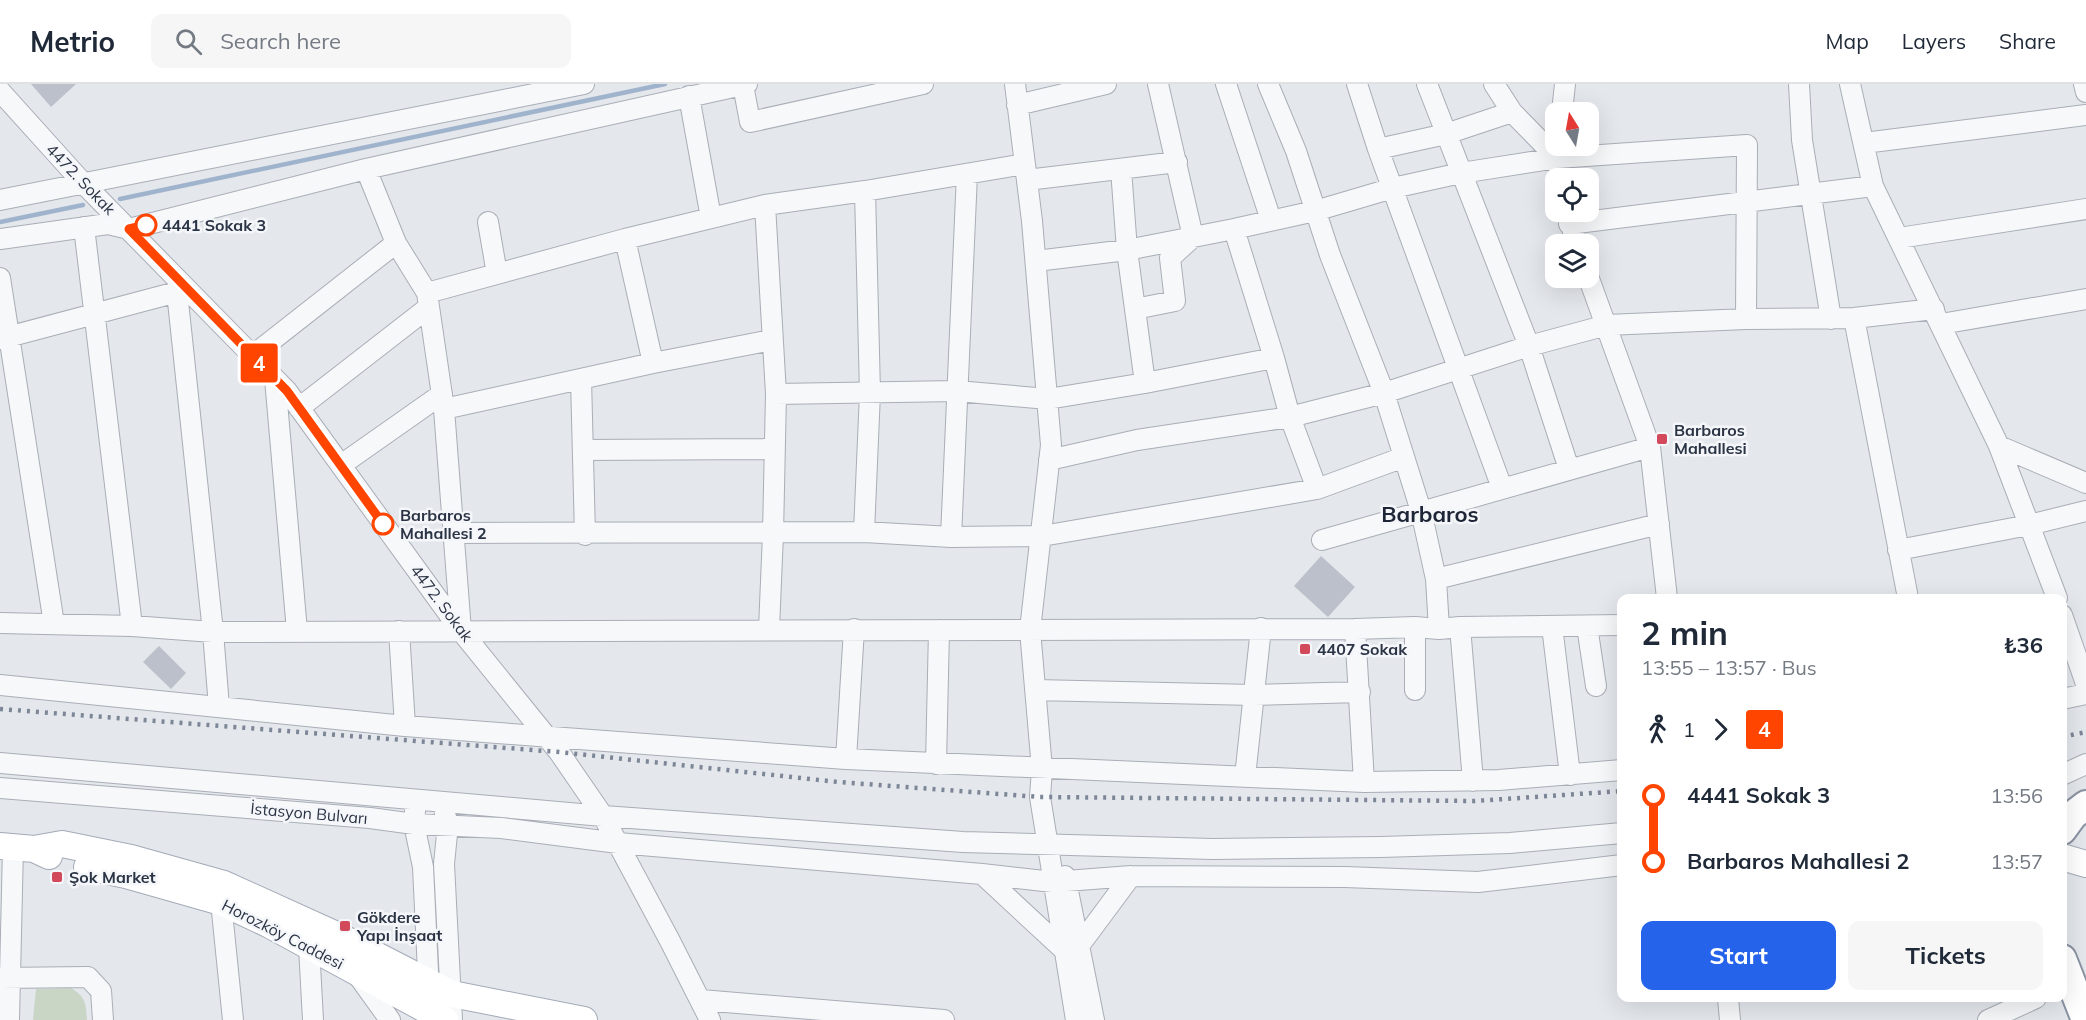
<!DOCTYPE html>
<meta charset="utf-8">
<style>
body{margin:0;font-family:Mulish,sans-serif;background:#f6f6f7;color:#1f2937;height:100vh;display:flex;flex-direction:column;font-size:22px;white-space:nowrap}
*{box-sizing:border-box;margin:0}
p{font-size:20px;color:#747a83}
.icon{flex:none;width:33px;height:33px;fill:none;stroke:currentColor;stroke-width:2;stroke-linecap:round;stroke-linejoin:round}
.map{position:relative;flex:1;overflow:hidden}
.side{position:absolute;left:1617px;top:510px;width:450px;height:408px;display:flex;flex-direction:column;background:#fff;border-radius:12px;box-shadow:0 6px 24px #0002}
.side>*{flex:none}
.badge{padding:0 12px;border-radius:4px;font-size:21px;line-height:39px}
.needle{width:39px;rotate:349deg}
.tools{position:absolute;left:1545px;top:18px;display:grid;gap:12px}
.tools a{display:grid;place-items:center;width:54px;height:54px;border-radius:12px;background:#fff;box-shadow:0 6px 24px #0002;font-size:30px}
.map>.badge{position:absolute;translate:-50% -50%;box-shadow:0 0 0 3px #fff}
.legs{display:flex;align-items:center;gap:9px;height:66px;padding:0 24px;font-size:20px}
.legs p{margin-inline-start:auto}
.overview{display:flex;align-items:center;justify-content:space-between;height:102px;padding:0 24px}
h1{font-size:33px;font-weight:700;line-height:45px}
.action{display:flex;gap:12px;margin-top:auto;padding:12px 24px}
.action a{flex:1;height:69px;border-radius:12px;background:#2563eb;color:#fff;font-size:24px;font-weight:700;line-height:69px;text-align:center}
.action a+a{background:#f6f6f7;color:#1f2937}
ul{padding:0 24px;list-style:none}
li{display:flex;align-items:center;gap:21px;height:66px;font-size:22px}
li i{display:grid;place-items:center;width:9px;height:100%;margin:0 8px;background:currentColor}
li i::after{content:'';width:15px;height:15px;margin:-8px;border:4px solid;border-radius:50%;background:#fff}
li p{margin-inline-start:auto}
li:first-child i{background:linear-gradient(#0000 50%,currentColor 0)}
li:last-child i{background:linear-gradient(currentColor 50%,#0000 0)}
header{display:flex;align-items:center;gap:36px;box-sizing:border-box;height:84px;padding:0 30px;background:#fff;border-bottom:2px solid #e0e1e3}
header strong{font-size:28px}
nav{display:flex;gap:33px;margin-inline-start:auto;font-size:21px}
.search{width:420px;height:54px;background:#f6f6f7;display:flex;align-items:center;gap:15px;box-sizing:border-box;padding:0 21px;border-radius:12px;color:#747a83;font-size:22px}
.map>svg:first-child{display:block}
</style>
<header>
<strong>Metrio</strong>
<div class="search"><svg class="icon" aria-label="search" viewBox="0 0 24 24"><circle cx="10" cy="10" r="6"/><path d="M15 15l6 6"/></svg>Search here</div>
<nav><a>Map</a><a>Layers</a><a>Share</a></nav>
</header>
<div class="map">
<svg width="2086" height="936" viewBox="0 0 2086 936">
<rect width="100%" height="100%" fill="#e4e7ec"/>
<!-- green -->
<path fill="#c9d6c5" d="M71,904C86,913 86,920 87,936H33L36,905Z"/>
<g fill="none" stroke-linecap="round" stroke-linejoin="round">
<!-- stream -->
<path stroke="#9fb4cc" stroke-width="4.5" d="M120,115L665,0
M0,138L83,121"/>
</g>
<!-- building -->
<path fill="#bbc0ca" d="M31,0H76L51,23Z
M1321,472L1355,503L1328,533L1294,502Z
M159,562L186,589L171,605L143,578Z"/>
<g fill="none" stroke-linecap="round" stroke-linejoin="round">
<defs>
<path id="minor" d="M1015,0L1032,137L1051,361L1030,546L1042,685L1040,713L1076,936
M1226,0L1271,136
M1268,0L1296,67L1330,171L1384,309L1421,427L1436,495L1439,545
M1357,0L1378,65L1502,404
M1427,0L1529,262L1569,385
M1494,0L1512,28L1557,74L1561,94
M1799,0L1802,56L1831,235
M1850,0L1873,102L1999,362L2057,514
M2084,0L2086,8
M743,1L750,38L923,0
M0,7L83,99L287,307L461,547L559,668L603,732L670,857L710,936
M689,12L711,134
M1017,21L1106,0
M1562,28L1565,0
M1864,59L2086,31
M1378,65L1446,50L1512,28
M366,85L396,159L427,209L444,325L461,547
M1121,85L1127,166L1145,299
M1027,96L1177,78
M0,116L584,0
M765,121L776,310L773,450L769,545
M1567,129L1577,160
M488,138L497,190
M1569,140L1873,102
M84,143L132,542
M1234,145L1274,274L1290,333L1317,405
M1899,154L2086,125
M0,155L108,140L129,145L366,85L747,0
M625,155L653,279
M1036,177L1127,166L1234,145L1315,127L1393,104L1461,89L1557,74L1747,61L1746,235L1854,234L1934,225
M1588,192L1650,363L1667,514
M0,194L54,540
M178,196L177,208L213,548L219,623
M427,209L625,155L765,121L865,107L1025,80
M1135,225L1175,217L1170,174L1193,153L1158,0
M1854,234L1908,514
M1941,240L2086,215
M0,255L177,208
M252,272L396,159
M275,295L297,547
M581,295L585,451
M776,310L957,307L1048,315L1145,299L1274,274
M299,324L429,223
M444,325L653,279L772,256
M1999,362L2086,399
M583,366L775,365
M1049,376L1137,356L1290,333L1384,309L1529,262L1607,241L1746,235
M341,381L442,310
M864,448L870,309L865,107
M455,449L864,448L951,453L1042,452L1317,405L1404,373
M951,453L967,90
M1322,456L1650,363
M1898,466L2029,441L2086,427
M1436,495L1659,440
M2062,531L2086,600
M0,539L132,542L213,548L1355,545L1415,543L1439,545L1460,543L1622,541
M1552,542L1570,691
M1587,542L1596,602
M1460,543L1473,697
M1355,545L1364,698
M399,547L405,642
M0,601L405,642L846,675L1364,698L1499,696L1622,686
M1035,606L1254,611L1360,608
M1415,606V543
M2062,615L2086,610
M846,675L854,545
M0,679L603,732L963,758L1213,765L1381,763L1510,759L1622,749
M936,680L939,546
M2062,691L2086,680
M1245,693L1261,544
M0,704L370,734L414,740L501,744L618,759L982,790L1053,798L1131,792L1345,793L1478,798L1622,781
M415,727L414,740L423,783L429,909
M445,730L448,740L444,780L452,936
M982,790L1064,866
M1065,792L1094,936
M221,818L233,936
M1079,862L1131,792
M309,863L313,936
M359,893L390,936
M0,894L88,893L101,907L103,936
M1728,914L1730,936
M701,916L944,936
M9,936L13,763
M1988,936L2036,914"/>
<path id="major" d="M0,762L34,765L49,772
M34,765L62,760L131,774L224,800L341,853L452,910L584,936
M2062,773L2086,780
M87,783L126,791L221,818L268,840L445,936"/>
<path id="highway" d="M2062,746L2073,731L2086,721
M2062,875L2086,936"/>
</defs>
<!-- minor casing -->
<use href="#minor" stroke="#a9aeb7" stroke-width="22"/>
<!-- major casing -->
<use href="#major" stroke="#a3abb8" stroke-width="28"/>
<!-- highway casing -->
<use href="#highway" stroke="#8b94a3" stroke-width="32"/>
<!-- minor -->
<use href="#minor" stroke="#f7f8fa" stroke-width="20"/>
<!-- major -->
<use href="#major" stroke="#fff" stroke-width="26"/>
<!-- highway -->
<use href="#highway" stroke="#fff" stroke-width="28"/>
<!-- rail -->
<path stroke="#7d8696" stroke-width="4.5" stroke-dasharray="3 6" stroke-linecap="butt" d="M0,625L559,668L838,698L1040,713L1475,717L1622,707
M2062,653L2086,648"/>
</g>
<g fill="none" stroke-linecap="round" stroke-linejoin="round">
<defs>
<path id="line-1" d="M146,141L129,145L287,307L383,440"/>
</defs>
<!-- line-1 casing -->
<use href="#line-1" stroke="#fff" stroke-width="14"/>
<!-- line-1 -->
<use href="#line-1" stroke="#ff4500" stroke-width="9"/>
</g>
<!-- markers -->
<g fill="#fff" stroke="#ff4500" stroke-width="3">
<circle cx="146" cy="141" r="10"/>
<circle cx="383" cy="440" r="10"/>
</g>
<g fill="#d1495b" stroke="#f4f6f9" stroke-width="2">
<rect x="1656" y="349" width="12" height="12" rx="3"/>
<rect x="1299" y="559" width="12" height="12" rx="3"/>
<rect x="51" y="787" width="12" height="12" rx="3"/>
<rect x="339" y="836" width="12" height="12" rx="3"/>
</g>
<g text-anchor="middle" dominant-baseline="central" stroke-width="5" stroke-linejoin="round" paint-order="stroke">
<!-- street labels -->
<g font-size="16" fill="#2b3445" stroke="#f4f6f9">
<text transform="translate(81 95) rotate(46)">4472. Sokak</text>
<text transform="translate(442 519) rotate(53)">4472. Sokak</text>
<text transform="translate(309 729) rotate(5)">İstasyon Bulvarı</text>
<text transform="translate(283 850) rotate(27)">Horozköy Caddesi</text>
</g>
<!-- stop labels -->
<g font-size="16" font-weight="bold" fill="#2b3445" stroke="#f4f6f9" text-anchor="start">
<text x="162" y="141">4441 Sokak 3</text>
<text x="400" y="431">Barbaros<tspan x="400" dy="18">Mahallesi 2</tspan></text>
</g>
<!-- poi labels -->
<g font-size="16" font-weight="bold" fill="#2b3445" stroke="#f4f6f9" text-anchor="start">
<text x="1674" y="346">Barbaros<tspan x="1674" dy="18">Mahallesi</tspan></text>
<text x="1317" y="565">4407 Sokak</text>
<text x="69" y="793">Şok Market</text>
<text x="357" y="833">Gökdere<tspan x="357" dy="18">Yapı İnşaat</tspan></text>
</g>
<!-- district labels -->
<g font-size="22" font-weight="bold" fill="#1d2536" stroke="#f4f6f9">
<text x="1430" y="430">Barbaros</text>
</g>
</g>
</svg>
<div class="tools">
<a><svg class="needle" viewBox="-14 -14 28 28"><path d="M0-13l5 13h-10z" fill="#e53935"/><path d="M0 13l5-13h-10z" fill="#747a83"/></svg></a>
<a><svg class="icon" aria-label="locate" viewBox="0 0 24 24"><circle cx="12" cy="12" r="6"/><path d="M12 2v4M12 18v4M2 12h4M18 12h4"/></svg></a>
<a><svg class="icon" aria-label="layers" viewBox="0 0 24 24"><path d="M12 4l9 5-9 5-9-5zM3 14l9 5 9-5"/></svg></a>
</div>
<b class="badge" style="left:259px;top:279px;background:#ff4500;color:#fff">4</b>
<section class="side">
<div class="overview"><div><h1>2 min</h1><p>13:55 – 13:57 · Bus</p></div><b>₺36</b></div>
<div class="legs"><svg class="icon" aria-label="walk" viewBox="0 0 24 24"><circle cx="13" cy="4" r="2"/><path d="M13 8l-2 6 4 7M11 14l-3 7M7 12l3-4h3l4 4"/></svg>1<svg class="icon" aria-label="forward" viewBox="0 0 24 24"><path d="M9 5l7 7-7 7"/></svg><b class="badge" style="background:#ff4500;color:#fff">4</b></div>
<ul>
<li><i style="color:#ff4500"></i><b>4441 Sokak 3</b><p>13:56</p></li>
<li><i style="color:#ff4500"></i><b>Barbaros Mahallesi 2</b><p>13:57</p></li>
</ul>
<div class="action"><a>Start</a><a>Tickets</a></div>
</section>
</div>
